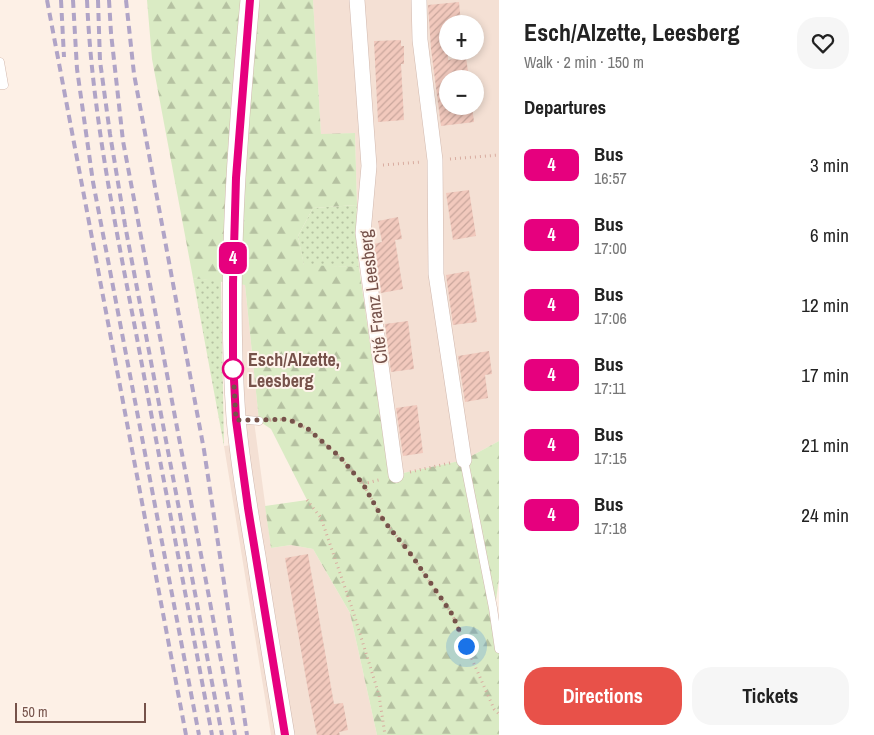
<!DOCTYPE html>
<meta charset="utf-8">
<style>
body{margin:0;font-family:"Archivo Narrow",sans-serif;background:#f6f6f6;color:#222;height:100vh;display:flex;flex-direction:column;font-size:19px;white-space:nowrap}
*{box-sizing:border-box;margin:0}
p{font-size:16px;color:#767676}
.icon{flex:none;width:28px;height:28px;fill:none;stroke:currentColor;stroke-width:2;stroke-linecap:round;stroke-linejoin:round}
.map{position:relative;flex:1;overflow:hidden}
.drawer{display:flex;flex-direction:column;background:#fff;width:375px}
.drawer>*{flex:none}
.badge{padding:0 10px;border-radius:8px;font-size:18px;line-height:32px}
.buttons{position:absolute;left:439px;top:15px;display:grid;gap:10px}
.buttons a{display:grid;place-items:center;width:45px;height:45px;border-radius:50%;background:#fff;box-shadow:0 2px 8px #0003;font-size:25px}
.scale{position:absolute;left:15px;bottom:12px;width:131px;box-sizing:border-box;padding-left:5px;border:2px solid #76524a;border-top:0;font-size:14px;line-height:18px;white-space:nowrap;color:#76524a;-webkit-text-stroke:4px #fff4ec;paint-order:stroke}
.you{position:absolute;width:25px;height:25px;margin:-12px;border:4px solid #fff;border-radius:50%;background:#1a73e8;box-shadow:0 0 0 8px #1a73e833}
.map>.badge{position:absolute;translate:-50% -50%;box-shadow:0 0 0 2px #fff}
h2{padding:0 25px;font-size:19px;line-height:45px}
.round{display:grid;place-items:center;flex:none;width:52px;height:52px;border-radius:20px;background:#f6f6f6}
.summary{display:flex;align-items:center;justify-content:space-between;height:85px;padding:0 25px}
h1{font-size:24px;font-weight:800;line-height:38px}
.action{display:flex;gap:10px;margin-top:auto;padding:10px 25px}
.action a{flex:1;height:58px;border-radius:20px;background:#e85149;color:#fff;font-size:20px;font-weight:800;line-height:58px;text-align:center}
.action a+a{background:#f6f6f6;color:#222}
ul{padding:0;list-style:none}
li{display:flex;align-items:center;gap:15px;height:70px;padding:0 25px}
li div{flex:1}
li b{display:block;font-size:19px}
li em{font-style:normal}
li .badge{min-width:55px;font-weight:700;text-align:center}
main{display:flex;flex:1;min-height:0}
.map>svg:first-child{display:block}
</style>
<main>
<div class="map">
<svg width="499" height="735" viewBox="0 0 499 735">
<defs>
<pattern id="grass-dots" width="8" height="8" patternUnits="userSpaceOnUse" patternTransform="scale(1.25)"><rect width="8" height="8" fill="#daebc4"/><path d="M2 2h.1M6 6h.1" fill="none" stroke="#b5c1a1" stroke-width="1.8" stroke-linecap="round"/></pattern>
<pattern id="forest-firs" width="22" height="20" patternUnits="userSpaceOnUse" patternTransform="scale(1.25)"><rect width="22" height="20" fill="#daebc4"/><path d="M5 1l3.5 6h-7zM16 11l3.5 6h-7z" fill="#b5c1a1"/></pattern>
<pattern id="building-hatch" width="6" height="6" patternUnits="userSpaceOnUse" patternTransform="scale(1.25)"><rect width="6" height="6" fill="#f2c9bd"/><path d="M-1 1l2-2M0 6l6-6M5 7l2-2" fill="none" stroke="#c9a69c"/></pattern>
</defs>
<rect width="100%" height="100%" fill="#fdf0e6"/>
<!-- residential -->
<path fill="#f4e0d4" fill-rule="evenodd" d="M313,0H499V441L464,460L389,476L356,232L357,205L355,133L321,135ZM448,24H475V51H448ZM448,79H475V106H448Z
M233,283L245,285L259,421H254L271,548L291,545L313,549L350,613L377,735H271L224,446L239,444Z"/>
<!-- grass -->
<path fill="url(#grass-dots)" d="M357,205L356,232L359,267L304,266L298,236L313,208Z
M193,278L221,281L224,446Z"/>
<!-- forest -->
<path fill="url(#forest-firs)" d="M147,0H313L321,134L355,133L357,205L313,208L298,236L304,265L359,267L389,476L464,460L499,441V578L495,608L499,654V735H377L350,613L313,549L291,545L271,548L265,506L307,500L271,429L259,421L245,285L193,278L152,59Z"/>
<!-- building -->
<path fill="url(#building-hatch)" d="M459,2L461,24H448V60L466,57L469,79H448V106H472L474,122L441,126L431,49L428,5Z
M401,40V46H404V64H401L404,120L378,122L374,41Z
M469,190L476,236L453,240L446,193Z
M398,217L402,239L395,240L403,289L381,293L374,244L382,242L378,221Z
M469,271L477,322L453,325L446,275Z
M408,321L414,369L391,372L385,324Z
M489,351L492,374L485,375L488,398L465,402L458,356Z
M417,405L423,453L403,456L396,408Z
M308,554L334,704L343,703L348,730L339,732L340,735H317L309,696L285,558Z"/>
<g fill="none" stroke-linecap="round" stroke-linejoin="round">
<defs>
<path id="service" d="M0,62L4,85H0
M237,419L259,421
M464,460L493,608L499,649"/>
<path id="minor" d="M357,0L369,166L363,233L396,475
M419,0L420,40L435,160L436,274L464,460"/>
<path id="tertiary" d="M250,0C237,139 226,279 236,418C240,464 248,510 256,556C265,616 275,675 285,735"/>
</defs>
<!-- service casing -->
<use href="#service" stroke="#d1b8ae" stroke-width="9"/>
<!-- minor casing -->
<use href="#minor" stroke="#d1b8ae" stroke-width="16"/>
<!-- tertiary casing -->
<use href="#tertiary" stroke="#d1b8ae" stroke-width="20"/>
<!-- path -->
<path stroke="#d8aca0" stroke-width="3" stroke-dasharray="1 4" stroke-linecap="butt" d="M450,159L499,155
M383,165L421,162
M270,420L288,419L308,429L340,457L363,484L384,521L410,553L452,614L494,709L499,714
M410,472L450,463
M363,484L382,479
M307,500L321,518L352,608L379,695L385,735"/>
<!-- service -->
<use href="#service" stroke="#fff" stroke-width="8"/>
<!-- minor -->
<use href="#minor" stroke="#fff" stroke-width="15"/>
<!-- tertiary -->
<use href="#tertiary" stroke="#fff" stroke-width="19"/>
<!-- rail -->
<path stroke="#b0a4c7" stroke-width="4" stroke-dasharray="8 5" stroke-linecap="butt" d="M47,0L186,735
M61,0L64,57
M73,0L77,69L93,182L199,735
M87,0C92,113 115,223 136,333C161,467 187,601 212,735
M98,0L100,61L110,134L125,225L222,735
M109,0L111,33L123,141L235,735
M126,0L134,74L204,450L247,735"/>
</g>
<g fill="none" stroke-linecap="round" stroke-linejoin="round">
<defs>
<path id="line" d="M250,0L236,178L233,283V359L236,420L248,508L285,735"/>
</defs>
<!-- line casing -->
<use href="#line" stroke="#fff" stroke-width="11"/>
<!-- line -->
<use href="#line" stroke="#e6007e" stroke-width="8"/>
<!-- walk -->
<path stroke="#76524a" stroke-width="5" stroke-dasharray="0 9" d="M233,369L236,420H259L288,419L308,429L340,457L363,484L384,521L410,553L452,614L466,646"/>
</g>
<!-- markers -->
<circle fill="#fff" stroke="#e6007e" stroke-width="2.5" cx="233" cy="369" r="10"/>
<g text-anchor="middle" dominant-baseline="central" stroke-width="4" stroke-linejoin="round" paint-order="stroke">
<!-- street labels -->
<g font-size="18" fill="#76524a" stroke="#fff4ec">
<text transform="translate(373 297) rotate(-97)">Cité Franz Leesberg</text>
</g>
<!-- stop labels -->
<g font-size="18" font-weight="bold" fill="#76524a" stroke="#fff4ec" text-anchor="start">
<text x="248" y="359">Esch/Alzette,<tspan x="248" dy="21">Leesberg</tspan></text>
</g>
</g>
</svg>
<div class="buttons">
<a>+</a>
<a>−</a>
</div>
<div class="scale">50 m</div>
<div class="you" style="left:466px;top:646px"></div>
<b class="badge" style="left:233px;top:258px;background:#e6007e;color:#fff">4</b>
</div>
<section class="drawer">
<div class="summary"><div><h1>Esch/Alzette, Leesberg</h1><p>Walk · 2 min · 150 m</p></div><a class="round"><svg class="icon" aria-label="heart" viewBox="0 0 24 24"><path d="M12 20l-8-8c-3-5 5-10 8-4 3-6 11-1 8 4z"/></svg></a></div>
<h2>Departures</h2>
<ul>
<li><span class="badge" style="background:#e6007e;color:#fff">4</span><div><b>Bus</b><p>16:57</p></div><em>3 min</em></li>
<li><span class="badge" style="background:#e6007e;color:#fff">4</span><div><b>Bus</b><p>17:00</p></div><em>6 min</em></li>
<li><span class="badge" style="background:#e6007e;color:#fff">4</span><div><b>Bus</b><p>17:06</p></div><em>12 min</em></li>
<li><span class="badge" style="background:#e6007e;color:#fff">4</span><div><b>Bus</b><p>17:11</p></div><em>17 min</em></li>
<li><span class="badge" style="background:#e6007e;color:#fff">4</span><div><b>Bus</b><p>17:15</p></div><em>21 min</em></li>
<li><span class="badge" style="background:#e6007e;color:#fff">4</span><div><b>Bus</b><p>17:18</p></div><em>24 min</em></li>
</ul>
<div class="action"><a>Directions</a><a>Tickets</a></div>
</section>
</main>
